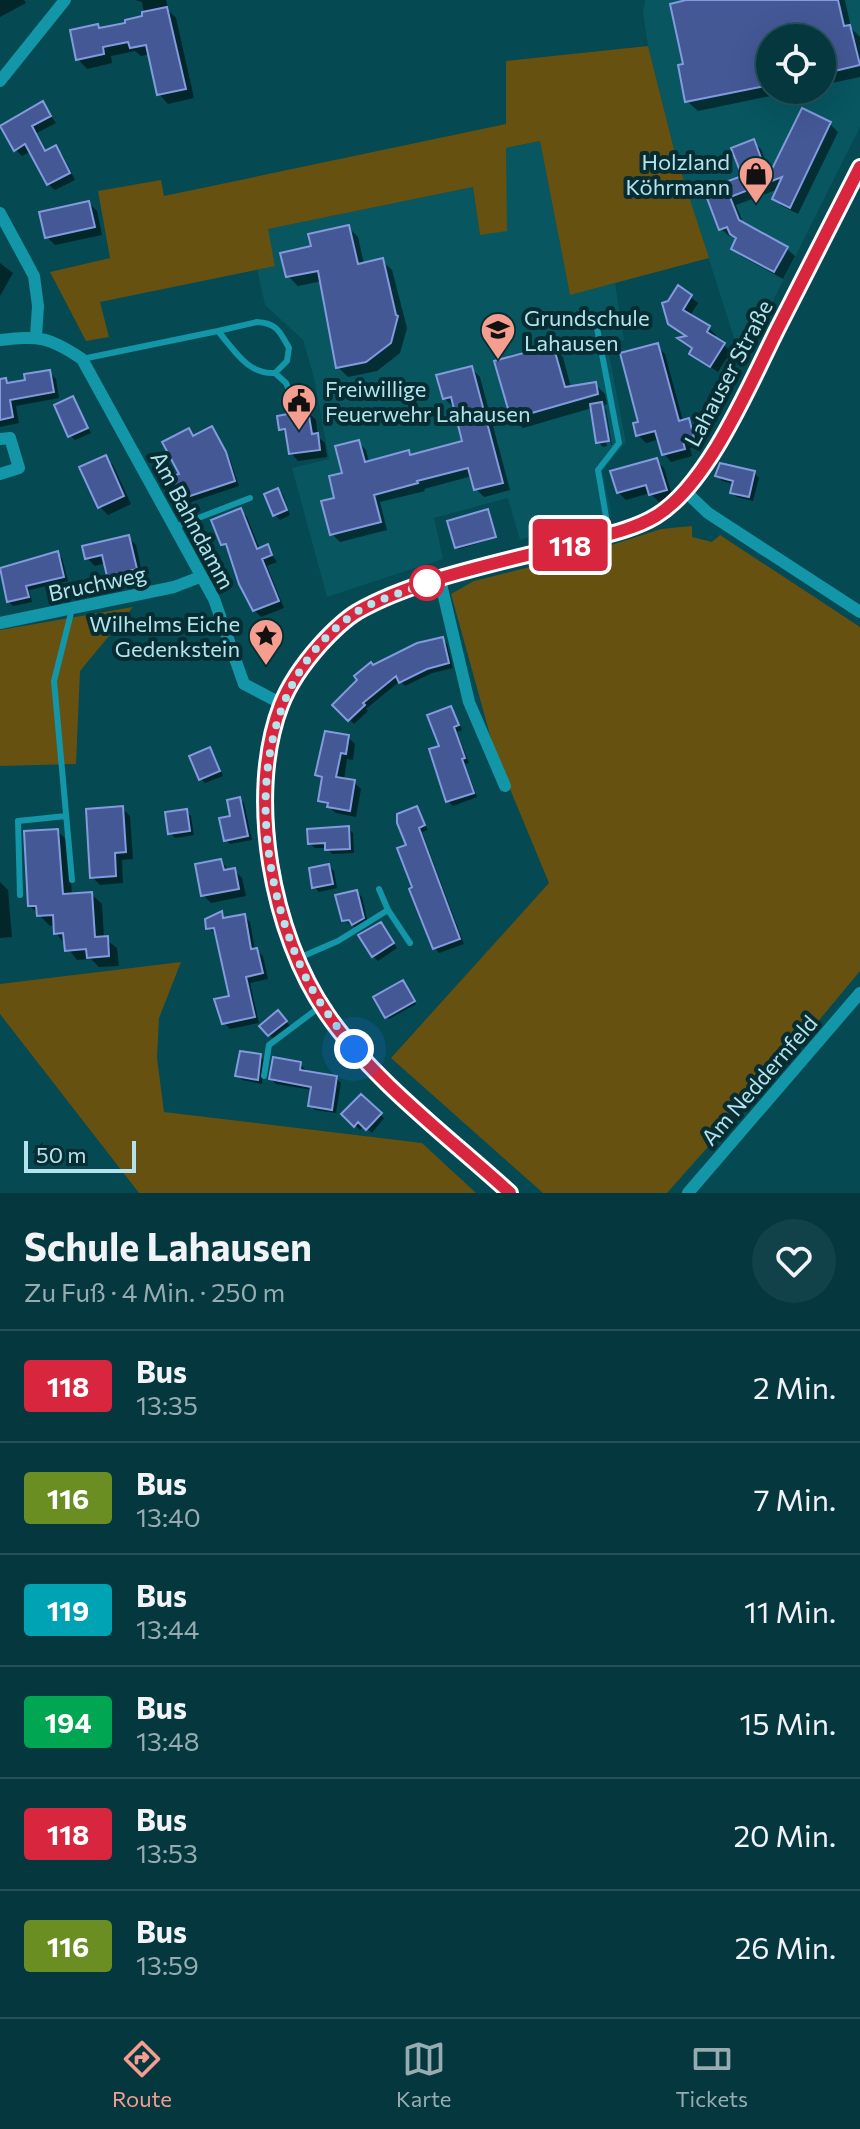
<!DOCTYPE html>
<html lang="de">
<meta charset="utf-8">
<style>
body{margin:0;font-family:Commissioner,sans-serif;background:#124249;color:#f1f3f6;height:100vh;display:flex;flex-direction:column;font-size:30px;white-space:nowrap}
*{box-sizing:border-box;margin:0}
p{font-size:26px;color:#97acb0}
.icon{flex:none;width:44px;height:44px;fill:none;stroke:currentColor;stroke-width:2;stroke-linecap:round;stroke-linejoin:round}
.map{position:relative;height:1193px;overflow:hidden}
.sheet{display:flex;flex-direction:column;background:#04373e;flex:1}
.sheet>*{flex:none}
.badge{padding:0 16px;border-radius:6px;font-size:28px;line-height:52px}
.fabs{position:absolute;left:756px;top:24px;display:grid;gap:16px}
.fabs a{display:grid;place-items:center;width:80px;height:80px;border-radius:50%;background:#04373e;box-shadow:0 8px 32px #0002,0 0 0 2px #255158;font-size:40px}
.scale{position:absolute;left:24px;bottom:20px;width:112px;box-sizing:border-box;padding-left:8px;border:4px solid #b3e4ed;border-top:0;font-size:22px;line-height:28px;white-space:nowrap;color:#b3e4ed;-webkit-text-stroke:6px #072d32;paint-order:stroke}
.you{position:absolute;width:40px;height:40px;margin:-20px;border:6px solid #fff;border-radius:50%;background:#1a73e8;box-shadow:0 0 0 12px #1a73e833}
.map>.badge{position:absolute;translate:-50% -50%;box-shadow:0 0 0 4px #fff}
.round{display:grid;place-items:center;flex:none;width:84px;height:84px;border-radius:42px;background:#124249}
.head{display:flex;align-items:center;justify-content:space-between;height:136px;padding:0 24px}
h1{font-size:38px;font-weight:700;line-height:60px}
ul{padding:0;list-style:none}
li{display:flex;align-items:center;gap:24px;height:112px;padding:0 24px;border-top:2px solid #255158}
li div{flex:1}
li b{display:block;font-size:30px}
li em{font-style:normal}
li .badge{min-width:88px;font-weight:700;text-align:center}
.tabs{display:flex;justify-content:space-around;align-items:center;height:112px;border-top:2px solid #255158;background:#04373e;font-size:22px;color:#97acb0}
.tabs a{display:grid;justify-items:center;gap:4px}
.tabs .active{color:#f59d8f}
.map>svg:first-child{display:block}
</style>
<div class="map">
<svg width="860" height="1193" viewBox="0 0 860 1193">
<rect width="100%" height="100%" fill="#054952"/>
<!-- built -->
<path fill="#075660" fill-rule="evenodd" d="M645,0H860V127L742,363L675,153L648,46L643,12ZM770,38H822V90H770Z
M540,141L570,294L615,283L624,340L607,344L626,442L602,471L611,511L520,540L508,498L434,518L443,559L327,597L292,468L329,459L314,378L303,340L265,305L257,269L275,265L267,229L473,187L480,235L506,179V148Z"/>
<!-- green -->
<path fill="#665110" d="M648,46L675,153L709,258L570,295L540,141L506,148L507,231L480,235L473,187L268,229L275,266L100,302L109,337L86,341L50,272L110,258L98,191L161,180L164,196L506,124V61Z
M692,526V537L712,542L720,535L860,627V971L796,1048L667,1193H543L391,1058L549,883L495,753L451,594L474,581L593,551L661,529Z
M133,607L80,671L76,764L0,766V630Z
M181,962L159,1018L157,1058L164,1112L422,1143L476,1193H139L0,1014V984Z"/>
<!-- shadow -->
<path fill="#0007" d="M0,0H24L26,3L0,17Z
M135,0H166L169,11L176,18L194,98L168,104L159,94L150,54L141,56L135,51L111,56L112,63L87,69L78,59L97,26L101,30L145,18L142,2Z
M695,0H845L851,28L860,37V77L822,85V38H770V90H799L698,111L687,101L685,65Z
M42,104L56,123L37,133L47,152L55,148L62,154L75,180L55,190L48,184L31,151L22,156L15,149Z
M803,111L830,124L838,132L798,214L782,206L774,199L779,189L736,205L744,225L787,249L795,256L783,279L741,256L733,249L738,239L733,235L729,236L721,229L707,191L745,177L753,142L761,149L771,176Z
M89,203L97,211L102,235L55,245L47,237Z
M348,227L358,237L364,264L382,261L392,270L407,328L400,353L377,371L348,377L338,367L322,281L298,286L288,276L313,248Z
M0,263L13,273L0,296Z
M679,288L698,303L690,316L709,328L716,335L714,338L731,351L718,372L691,354L694,350L681,339L688,338L669,323V303Z
M657,346L665,354L683,421L688,420L696,428L700,445L690,448L692,456L671,462L664,454L660,439L646,443L638,435Z
M552,347L563,357L571,388L595,384L605,394L607,404L600,407L607,446L603,447L598,442L592,408L523,428L512,418Z
M472,369L480,377L510,490L484,497L476,489L472,476L424,489L425,491L380,502L387,530L340,542L332,534L337,499L358,442L366,450L369,462L408,452L412,456L465,443L455,405L452,406L444,398Z
M49,372L56,379L59,398L16,406L19,423L0,427V386L28,382Z
M73,399L91,433L75,440L70,435Z
M605,408L606,409L612,445H611Z
M308,412L316,420L318,437L325,443L327,457L298,461L291,453L288,436L281,429Z
M212,428L230,459L239,486L188,503L183,498L189,431L195,437Z
M105,458L113,465L131,504L108,515L100,507Z
M656,460L664,468L673,498L659,502L650,493L626,500L618,492Z
M754,473L759,478L753,501L737,497L732,493L734,484L722,481L718,476Z
M278,491L283,495L290,515L280,520L275,515Z
M241,510L247,517L260,550L267,547L277,562L267,566L284,608L261,617L254,610L231,552L223,544Z
M489,513L496,538L459,549L457,547Z
M128,537L136,545L143,577L117,583L109,575L106,563L95,566L87,558Z
M57,553L62,558L68,581L29,590L32,602L13,606L8,601L0,570Z
M442,639L447,644L453,668L432,673L405,686L400,681L366,709L368,711L354,724L335,705L372,667Z
M451,708L455,713L462,730L457,732L469,763L465,764L477,797L453,806L448,801L442,747Z
M348,737L355,744L353,760L347,759L344,780L354,782L361,789L356,817L336,813L320,800L323,781L317,775Z
M210,750L214,754L223,776L205,783L200,778Z
M240,799L244,803L252,840L230,844L226,840Z
M122,808L130,816L133,859L122,860L123,883L100,885L92,877Z
M416,808L428,830L422,832L464,944L439,953L435,948L414,888L408,846Z
M186,811L191,816L194,835L175,838L170,833Z
M348,828L353,833L354,853L332,854L327,848H315L310,844Z
M57,831L68,841L72,895L91,894L102,904L104,938L117,948L119,966L99,967L91,959L77,960L56,933V925L50,926L30,906Z
M221,861L229,871L234,870L242,878L246,896L211,903L203,895Z
M329,866L334,871L337,888L319,892L314,887Z
M0,882L8,890L12,937L0,938Z
M357,892L362,897L368,923L358,929L343,920Z
M222,914L227,919L244,916L250,922L255,950L263,956L268,979L250,983L259,1023L230,1029L224,1023L231,997L217,934L208,928Z
M385,929L397,948L378,961L373,956Z
M405,985L416,1004L389,1019L376,998Z
M278,1013L290,1026L274,1040L262,1026Z
M260,1056L265,1061L262,1084L242,1080L238,1075Z
M300,1064L305,1069V1072L336,1078L341,1083L336,1113L315,1110L310,1105L312,1090L276,1084L271,1079Z
M361,1096L384,1118L372,1133L364,1126L360,1130L344,1114Z"/>
<!-- building -->
<path fill="#445896" stroke="#839ade" stroke-width="2" d="M686,0H838L844,26L850,25L860,65L822,74V38H770V85L685,102L678,65L683,64L670,4Z
M167,7L186,89L157,95L146,45L130,48L128,42L103,47L104,54L76,60L70,30L98,24L99,28L125,23V20L142,16V12Z
M43,101L51,116L32,126L45,151L56,145L70,173L47,185L25,144L14,151L0,126Z
M802,108L831,122L790,208L772,199L782,177L730,197L739,220L788,247L774,272L731,249L736,238L730,234L727,227L719,230L704,190L742,176L731,148L754,139L768,177Z
M89,201L95,227L45,238L39,212Z
M349,225L358,264L383,258L396,315L398,316L391,343L366,362L336,368L318,271L286,277L280,253L311,246L308,234Z
M678,285L692,295L683,310L710,326L707,332L725,343L710,367L689,354L692,348L677,338L686,336L668,324L662,303L668,301Z
M658,343L679,421L689,418L694,438L683,441L685,449L662,455L655,431L636,436L633,423L638,422L620,353Z
M553,345L565,387L596,382L598,394L511,419L494,361Z
M472,366L503,483L474,490L468,468L417,481L418,483L374,495L381,522L330,535L321,501L334,498L329,476L342,473L335,446L359,440L365,462L409,450L410,455L462,441L451,397L443,399L436,375Z
M50,370L54,392L10,400L13,417L0,420V379L6,378L7,383L25,380L24,374Z
M73,396L88,428L68,437L54,405Z
M602,402L609,441L596,443L590,404Z
M308,410L312,434L318,433L320,450L289,454L285,429L279,430L277,416Z
M212,426L226,452L235,481L181,499L173,476L179,474L162,442L189,428L193,436Z
M106,455L124,496L98,508L79,467Z
M657,458L667,490L649,495L646,485L617,493L610,471Z
M720,463L755,471L749,497L730,493L733,481L715,476Z
M278,488L287,510L273,516L264,494Z
M241,508L257,549L268,544L272,555L262,559L279,601L253,611L239,584L226,544L221,545L211,520Z
M488,509L496,537L455,548L447,521Z
M129,535L137,569L107,576L102,555L85,559L82,546Z
M58,551L64,577L26,586L29,597L7,602L0,568Z
M443,637L449,663L427,669L399,683L396,676L363,703L365,705L348,721L332,705L357,680L354,676L371,662L373,665L417,643Z
M451,706L459,725L454,727L465,758L462,759L474,793L446,802L429,749L439,746L427,715Z
M325,731L349,735L346,754L341,753L336,777L355,780L350,811L327,807L328,803L318,801L322,777L315,775Z
M210,747L220,771L199,780L189,756Z
M240,797L248,836L224,841L219,818L230,816L227,800Z
M123,806L126,852L115,853L116,876L90,878L86,809Z
M417,806L425,825L419,828L460,939L433,949L409,889L412,887L397,848L406,845L397,823V814Z
M187,809L190,831L168,834L165,812Z
M349,826L350,849L325,850V843L308,844L307,829Z
M58,829L63,894L92,892L95,937L108,936L109,956L87,958L86,949L65,951L63,933L54,934L53,915L37,916L36,906H28L24,831Z
M221,859L224,870L235,868L239,889L201,896L195,864Z
M329,864L333,884L312,888L309,868Z
M357,890L364,918L352,925L349,920L342,921L335,895Z
M222,911L223,918L245,914L251,949L257,948L263,973L246,977L255,1017L222,1024L214,999L229,996L214,928L206,929L205,919Z
M381,922L394,943L372,957L358,935Z
M403,980L415,1001L385,1018L373,997Z
M278,1010L287,1021L268,1036L259,1026Z
M240,1051L261,1054L258,1080L235,1076Z
M273,1057L301,1062L300,1070L337,1076L332,1110L308,1106L311,1087L269,1079Z
M361,1094L382,1113L366,1130L358,1122L354,1127L341,1114Z"/>
<g fill="none" stroke-linecap="round" stroke-linejoin="round">
<!-- service -->
<path stroke="#1396a7" stroke-width="6" d="M257,322C277,323 280,332 289,348L287,361L275,373C248,375 234,350 218,331Z
M596,323L619,443L598,470L609,534
M82,359L218,331
M275,373L286,383L296,406
M175,527L250,498
M72,609L54,681L72,880
M379,889L388,910
M20,895L18,821L66,816
M301,957L338,941L388,910L410,943
M264,1076L269,1045L321,1006"/>
<!-- minor -->
<path stroke="#1396a7" stroke-width="12" d="M0,81L65,0
M0,213L34,276L38,306L36,336
M0,340C39,336 48,336 82,359L214,599L244,684L282,704
M0,439L10,438L19,468L0,474
M685,491L708,513L860,612
M440,580L469,702L505,786
M0,623L174,587L200,577
M688,1193L860,993"/>
<!-- tertiary -->
<path stroke="#1396a7" stroke-width="16" d="M510,1193C450,1139 372,1080 327,1013C273,937 247,793 281,705C290,682 304,663 320,645C330,634 344,619 357,612C416,578 508,561 575,543C601,536 633,530 656,516C708,485 746,391 772,339C802,281 831,224 860,167"/>
</g>
<g fill="none" stroke-linecap="round" stroke-linejoin="round">
<defs>
<path id="line" d="M510,1193C451,1139 372,1080 327,1014C272,935 246,796 281,705C290,682 304,663 320,645C330,634 344,620 357,612C416,578 508,561 575,543C601,536 633,530 656,516C709,484 751,381 779,326C806,273 833,220 860,167"/>
</defs>
<!-- line casing -->
<use href="#line" stroke="#fff" stroke-width="18"/>
<!-- line -->
<use href="#line" stroke="#d7263d" stroke-width="12"/>
<!-- walk -->
<path stroke="#b3e4ed" stroke-width="8" stroke-dasharray="0 14.4" d="M354,1049C334,1023 314,997 301,967C251,855 242,692 354,614C374,599 404,593 427,583"/>
</g>
<!-- icons -->
<defs>
<symbol id="shop-pin" viewBox="-11 -11 22 30"><path d="M0 17L-7.5 6A9.5 9.5 0 1 1 7.5 6Z" fill="#f59d8f" stroke="#072d32"/><path d="M-5-2.5h2.3a2.7 3.5 0 0 1 5.4 0H5L5.5 6h-11ZM-1.5-2.5h3a1.5 2.3 0 0 0-3 0Z" fill="#111"/></symbol>
<symbol id="school-pin" viewBox="-11 -11 22 30"><path d="M0 17L-7.5 6A9.5 9.5 0 1 1 7.5 6Z" fill="#f59d8f" stroke="#072d32"/><path d="M0-5L7-2L0 1L-7-2ZM-4 1L0 2.5L4 1V4Q0 6-4 4Z" fill="#111"/></symbol>
<symbol id="civic-pin" viewBox="-11 -11 22 30"><path d="M0 17L-7.5 6A9.5 9.5 0 1 1 7.5 6Z" fill="#f59d8f" stroke="#072d32"/><path d="M-.6-6.5H3V-4.5H.6V-3L4-1V1h2V6H-6V1h2V-1L-.6-3ZM-1.2 2.5V6h2.4V2.5Z" fill="#111"/></symbol>
<symbol id="sight-pin" viewBox="-11 -11 22 30"><path d="M0 17L-7.5 6A9.5 9.5 0 1 1 7.5 6Z" fill="#f59d8f" stroke="#072d32"/><path d="M0-6L1.8-2.2L6-1.7L2.9 1.2L3.7 5.4L0 3.3L-3.7 5.4L-2.9 1.2L-6-1.7L-1.8-2.2Z" fill="#111"/></symbol>
</defs>
<g fill-rule="evenodd">
<use href="#shop-pin" x="736" y="154" width="40" height="54"/>
<use href="#school-pin" x="478" y="310" width="40" height="54"/>
<use href="#civic-pin" x="279" y="381" width="40" height="54"/>
<use href="#sight-pin" x="246" y="616" width="40" height="54"/>
</g>
<!-- markers -->
<circle fill="#fff" stroke="#d7263d" stroke-width="4" cx="427" cy="583" r="16"/>
<g text-anchor="middle" dominant-baseline="central" stroke-width="8" stroke-linejoin="round" paint-order="stroke">
<!-- poi labels -->
<g font-size="22" fill="#b3e4ed" stroke="#072d32" text-anchor="end">
<text x="730" y="161">Holzland<tspan x="730" dy="25">Köhrmann</tspan></text>
<text x="524" y="317" text-anchor="start">Grundschule<tspan x="524" dy="25">Lahausen</tspan></text>
<text x="325" y="388" text-anchor="start">Freiwillige<tspan x="325" dy="25">Feuerwehr Lahausen</tspan></text>
<text x="240" y="623">Wilhelms Eiche<tspan x="240" dy="25">Gedenkstein</tspan></text>
</g>
<!-- street labels -->
<g font-size="22" fill="#b3e4ed" stroke="#072d32">
<text transform="translate(728 373) rotate(-62)">Lahauser Straße</text>
<text transform="translate(193 520) rotate(62)">Am Bahndamm</text>
<text transform="translate(97 583) rotate(-12)">Bruchweg</text>
<text transform="translate(759 1080) rotate(-49)">Am Neddernfeld</text>
</g>
</g>
</svg>
<div class="fabs">
<a><svg class="icon" aria-label="locate" viewBox="0 0 24 24"><circle cx="12" cy="12" r="6"/><path d="M12 2v4M12 18v4M2 12h4M18 12h4"/></svg></a>
</div>
<div class="scale">50 m</div>
<div class="you" style="left:354px;top:1049px"></div>
<b class="badge" style="left:570px;top:545px;background:#d7263d;color:#fff">118</b>
</div>
<section class="sheet">
<div class="head"><div><h1>Schule Lahausen</h1><p>Zu Fuß · 4 Min. · 250 m</p></div><a class="round"><svg class="icon" aria-label="heart" viewBox="0 0 24 24"><path d="M12 20l-8-8c-3-5 5-10 8-4 3-6 11-1 8 4z"/></svg></a></div>
<ul>
<li><span class="badge" style="background:#d7263d;color:#fff">118</span><div><b>Bus</b><p>13:35</p></div><em>2 Min.</em></li>
<li><span class="badge" style="background:#6b8e23;color:#fff">116</span><div><b>Bus</b><p>13:40</p></div><em>7 Min.</em></li>
<li><span class="badge" style="background:#00a3b4;color:#fff">119</span><div><b>Bus</b><p>13:44</p></div><em>11 Min.</em></li>
<li><span class="badge" style="background:#00a651;color:#fff">194</span><div><b>Bus</b><p>13:48</p></div><em>15 Min.</em></li>
<li><span class="badge" style="background:#d7263d;color:#fff">118</span><div><b>Bus</b><p>13:53</p></div><em>20 Min.</em></li>
<li><span class="badge" style="background:#6b8e23;color:#fff">116</span><div><b>Bus</b><p>13:59</p></div><em>26 Min.</em></li>
</ul>
</section>
<nav class="tabs">
<a class="active"><svg class="icon" aria-label="directions" viewBox="0 0 24 24"><path d="M12 3l9 9-9 9-9-9zM9 14v-3h6M13 9l2 2-2 2"/></svg>Route</a>
<a><svg class="icon" aria-label="map" viewBox="0 0 24 24"><path d="M3 6l6-2 6 2 6-2v14l-6 2-6-2-6 2zM9 4v14M15 6v14"/></svg>Karte</a>
<a><svg class="icon" aria-label="tickets" viewBox="0 0 24 24"><path d="M3 7h18v10H3zM15 7v10"/></svg>Tickets</a>
</nav>
